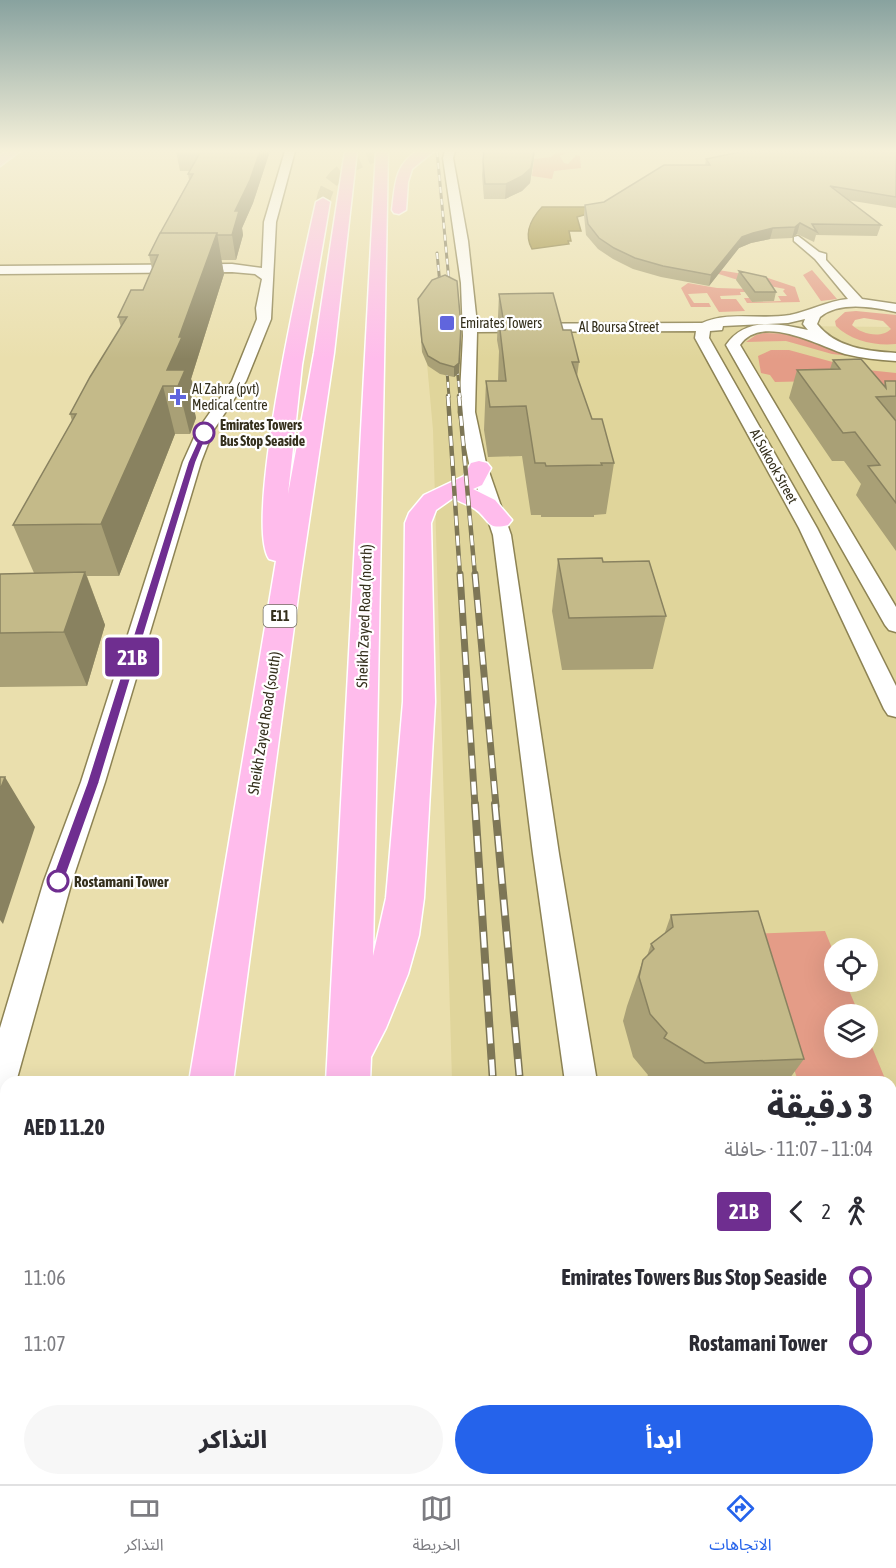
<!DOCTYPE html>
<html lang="ar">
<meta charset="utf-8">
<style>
body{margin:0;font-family:"Asap Condensed","Noto Sans Arabic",sans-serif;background:#f7f7f7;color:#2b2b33;direction:rtl;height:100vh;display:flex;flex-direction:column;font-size:22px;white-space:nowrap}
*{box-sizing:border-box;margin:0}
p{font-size:20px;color:#7c7c81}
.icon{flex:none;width:33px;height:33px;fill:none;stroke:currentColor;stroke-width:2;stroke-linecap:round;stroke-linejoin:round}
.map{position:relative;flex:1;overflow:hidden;direction:ltr}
.panel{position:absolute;left:0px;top:1076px;width:897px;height:410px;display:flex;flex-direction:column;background:#fff;border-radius:18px 18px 0 0;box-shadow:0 6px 24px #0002;direction:rtl}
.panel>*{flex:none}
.badge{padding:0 12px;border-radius:4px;font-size:21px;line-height:39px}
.controls{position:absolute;left:824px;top:938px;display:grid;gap:12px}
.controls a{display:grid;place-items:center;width:54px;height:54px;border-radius:50%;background:#fff;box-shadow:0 6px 24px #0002;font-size:30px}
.map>.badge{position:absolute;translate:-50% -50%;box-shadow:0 0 0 3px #fff}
.legs{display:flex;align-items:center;gap:9px;height:66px;padding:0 24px;font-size:20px}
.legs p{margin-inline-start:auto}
.head{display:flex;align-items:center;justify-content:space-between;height:102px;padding:0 24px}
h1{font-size:33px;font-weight:800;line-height:45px}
.button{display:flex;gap:12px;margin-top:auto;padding:12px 24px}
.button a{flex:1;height:69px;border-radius:36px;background:#2563eb;color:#fff;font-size:24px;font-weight:800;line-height:69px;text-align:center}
.button a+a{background:#f7f7f7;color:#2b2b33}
ul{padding:0 24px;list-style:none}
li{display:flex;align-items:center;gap:21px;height:66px;font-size:22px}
li i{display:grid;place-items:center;width:9px;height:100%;margin:0 8px;background:currentColor}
li i::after{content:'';width:15px;height:15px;margin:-8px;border:4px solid;border-radius:50%;background:#fff}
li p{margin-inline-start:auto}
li:first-child i{background:linear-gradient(#0000 50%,currentColor 0)}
li:last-child i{background:linear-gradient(currentColor 50%,#0000 0)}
.tab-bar{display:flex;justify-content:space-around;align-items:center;height:84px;border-top:2px solid #e1e1e2;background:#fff;font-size:16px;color:#7c7c81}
.tab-bar a{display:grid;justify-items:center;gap:3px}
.tab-bar .on{color:#2563eb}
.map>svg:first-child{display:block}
</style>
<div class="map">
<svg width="896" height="1484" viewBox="0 0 896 1484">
<rect width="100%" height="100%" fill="#eadfad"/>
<!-- built -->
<path fill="#e0d59b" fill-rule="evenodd" d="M693,325L896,327V1484H464V1479H891V1082L452,1081L433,430L424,330ZM834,948H867V981H834ZM834,1014H867V1047H834Z"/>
<!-- green -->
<path fill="#e49c87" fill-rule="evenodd" d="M558,151H589L566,153L560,156L564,163L568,164L576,155L580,156L581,168L554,171L552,179L532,176L534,159L551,157Z
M693,266L768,278L795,287L800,302L747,303L744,298H750L752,302L781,301L778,296H787L783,291L785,289L738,280Z
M812,270L837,299L821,301L803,275Z
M688,283L717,288L750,289L751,292H740L741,295L720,296L721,299H736L745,311L719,312L707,293L688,294L694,303H709L711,307H691L681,288Z
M856,311L896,315V344C875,346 851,341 836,326L835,321L845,312ZM864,318L883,321L891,329C881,339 861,334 852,325L855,320Z
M764,333L793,334L851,356L832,354L786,341L746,342L756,335Z
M771,350H789L858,369L896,373V417L818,381L775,382L770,375L761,373L758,356Z
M825,931L834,953V981H845L859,1014H834V1047H867V1035L886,1081H798L749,934Z"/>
<!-- water -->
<path fill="#988631" stroke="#7a6c2b" stroke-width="1.5" d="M542,207H587L594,212L577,217L581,231H569L571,241H568L569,244L532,249C523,233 531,219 542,207Z"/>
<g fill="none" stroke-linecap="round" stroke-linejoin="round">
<!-- highway-tunnel -->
<path stroke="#c6bc90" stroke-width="14" stroke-dasharray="14 8" stroke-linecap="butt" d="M323,202C328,170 360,160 387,151"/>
<defs>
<path id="minor" d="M285,151H295L276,222L271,319L246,381L213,431L201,462L105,782L72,881L16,1082H6V1096L0,1098V1028L44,881L81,782L183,462L197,431L232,381L257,319L256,308L262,279L255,274L232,272L0,274V266L232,264L262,268L264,222Z
M445,151H455L453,158L468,241L477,324L702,323C729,311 761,320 790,315C810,311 827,301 848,299L815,259L794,241V237L798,236L819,252L826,254V260L862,299L896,304V312C872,307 840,301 820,317L817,324C836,348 867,351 896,353V361C879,360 862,358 845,354C819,346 762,313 740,345L896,607V632L889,630L885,625L726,345C745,317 778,323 808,330L803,324L805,319L788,323L723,326L722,330L710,331L709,338L817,528L896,686V717L888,715L884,709L799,528L695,338L696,331L477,332L475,412L486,463L511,535L559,854L597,1082H565L533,854L493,535L469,463L459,412L463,336L461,283L443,158Z
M891,1129H896V1163H891Z
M620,1479H662L663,1484H621Z"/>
<path id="major" d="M6,151H20L0,166V156Z"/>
<path id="highway" d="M345,151H357L334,353L300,582L233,1082H189L276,561L269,559C243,521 304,257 316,202L323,198L330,202L302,365L288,494L314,353Z
M376,151H388L373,956L386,898L403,702L405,523L409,513L424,495L464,476L471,463L479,461L487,463L491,468L482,485L473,489L495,500L512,520L508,525C486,531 490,519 475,509C469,505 460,502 453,498L436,510L431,523L435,702L424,898L419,935L408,974L386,1028L371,1057L370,1082H326Z
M418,151H434L412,169L408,182L406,210L399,214L394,213L392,210C395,187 394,164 418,151Z
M122,1479H180L179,1484H121Z
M306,1479H364L363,1484H305Z"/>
</defs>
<!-- minor casing -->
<use href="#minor" stroke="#8d8354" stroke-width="3"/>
<!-- major casing -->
<use href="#major" stroke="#fff" stroke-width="3"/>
<!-- highway casing -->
<use href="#highway" stroke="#fff" stroke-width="3"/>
<!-- minor -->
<use href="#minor" fill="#fff" fill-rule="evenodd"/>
<!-- major -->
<use href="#major" fill="#ffd7f4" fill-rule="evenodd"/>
<!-- highway -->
<use href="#highway" fill="#ffbcec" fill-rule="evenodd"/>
<defs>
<path id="rail-far4" d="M437,151L450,292
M437,253L441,295
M456,357L460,397
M446,358L449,397"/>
<path id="rail-far3" d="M448,396L460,576
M459,396L475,576"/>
<path id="rail-far2" d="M460,574L475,806
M475,574L496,806"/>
<path id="rail-far1" d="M475,804L493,1082
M495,804L520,1082"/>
<path id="rail" d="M519,1479V1484
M555,1479L556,1484"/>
</defs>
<!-- rail-far4 casing -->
<use href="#rail-far4" stroke="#7d7656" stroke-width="3"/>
<!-- rail-far3 casing -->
<use href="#rail-far3" stroke="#7d7656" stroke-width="4.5"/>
<!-- rail-far2 casing -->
<use href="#rail-far2" stroke="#7d7656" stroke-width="7"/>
<!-- rail-far1 casing -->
<use href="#rail-far1" stroke="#7d7656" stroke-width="8"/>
<!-- rail casing -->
<use href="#rail" stroke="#7d7656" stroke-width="9"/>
<!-- rail-far4 -->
<use href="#rail-far4" stroke="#fff" stroke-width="2" stroke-dasharray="6" stroke-linecap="butt"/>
<!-- rail-far3 -->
<use href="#rail-far3" stroke="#fff" stroke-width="3" stroke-dasharray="10" stroke-linecap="butt"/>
<!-- rail-far2 -->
<use href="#rail-far2" stroke="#fff" stroke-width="4.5" stroke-dasharray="13" stroke-linecap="butt"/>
<!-- rail-far1 -->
<use href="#rail-far1" stroke="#fff" stroke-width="5" stroke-dasharray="16" stroke-linecap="butt"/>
<!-- rail -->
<use href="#rail" stroke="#fff" stroke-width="7" stroke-dasharray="21" stroke-linecap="butt"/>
</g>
<!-- wall -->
<path fill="#a9a076" d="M176,151H270L253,203L242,228L243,235L236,260H221L224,274L191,379L193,384L190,390L196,418L190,434H175L119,576H87L105,625L87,686L0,687V574L34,573L13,525L72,421L70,414L121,327L118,317L143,290L152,269L149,255L189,180L188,174L189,171H180Z
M484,151H535L530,183L522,191L505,199H484L482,175L483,161Z
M896,152V208L847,200L881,225L877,236L816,235L814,242L797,234L792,238L770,239L751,243L739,248L709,286L661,277L633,269L613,259L598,249L586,235L584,215L585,205L604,202L705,165L706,159Z
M739,271L776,292L774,301L752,302L736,280Z
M499,294L563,330L579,362L577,377L592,419L614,463L606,514L594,515V517H541V515H531L522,456L488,457L484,430L486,381H498L499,351L497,340Z
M418,299L461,336L459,373L454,377L440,374L428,366L422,352Z
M833,360L884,386L885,381L896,396V551L856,495L861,484L844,461H832L789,398L797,370L830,369Z
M558,559L603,562L666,616L653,669L562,670L552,611Z
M671,915L804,1059L787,1082H648L645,1080L648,1075L633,1057L623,1021L627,1006L643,960L647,956L651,944L664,935Z"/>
<!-- shaded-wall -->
<path fill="#898260" d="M260,151H270L253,203L242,228L243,235L236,260L232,235L235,211Z
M534,151H535L530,183L522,191L505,199L506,184Z
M800,223L797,234L792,238L795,227Z
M773,228L770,239L751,243L739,248L709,286L711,275L742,237L753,233Z
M217,233L224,274L191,379L193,384L190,390L196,418L190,434L178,386L167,370L179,337Z
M461,336L459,373L454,377V367Z
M163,386L175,434L119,576L101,524Z
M85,572L105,625L87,686L64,632Z
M5,777L35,827L3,924L0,920V790Z"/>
<!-- building -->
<path fill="#c4ba89" stroke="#898260" stroke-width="1.5" d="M201,151H260L250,180L235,211H239L232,235H217V233H160L158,237L193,174H188Z
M484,151H534L531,168L522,176L506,184H485L483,161Z
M745,151L896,152V197L830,186L881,225L812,224L817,232L800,223L795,227L773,228L753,233L742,237L711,275L663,266L635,258L614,248L599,238L588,224L585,205L604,202L664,165H710L706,159Z
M160,233H217L179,337H182L167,370H185L178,386H163L101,524L13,525L76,414H70L90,377L127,317H118L131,290H143L158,255H149Z
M739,271L766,277L776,292H755Z
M445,275L457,281L461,326L459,363L454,367L440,363L428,356L422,342L418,299L432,280Z
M553,293L563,330H571L579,362H572L592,419H602L614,463H601L602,465L546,466L545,463H535L526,406L490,407L486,381H506L500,330H505L499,294Z
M861,359L886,388L885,381H896V396L876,397L896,421V503L868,466L880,465L855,432L843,433L797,370L840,369L833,360Z
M602,558L603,562L649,561L666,616L569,618L558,559Z
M85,572L64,632L0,633V574Z
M0,777H5L0,790Z
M758,911L804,1059L705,1063L664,1038L667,1033L650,1014L639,977L643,960L654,949L651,944L673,927L671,915Z
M891,1476H896V1484H734L835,1479H891Z"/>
<!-- sky -->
<linearGradient id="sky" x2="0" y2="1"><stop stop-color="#88a29f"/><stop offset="0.42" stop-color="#f6f1da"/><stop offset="1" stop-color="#f6f1da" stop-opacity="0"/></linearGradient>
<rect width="896" height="359" fill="url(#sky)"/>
<!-- line-1 -->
<path fill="#6f2e90" stroke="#fff" stroke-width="1.5" d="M202,431L208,433L196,462L99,783L64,881L58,887L51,881L87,783L188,462Z"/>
<!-- markers -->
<g fill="#6065dd" stroke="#fff" stroke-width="2">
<rect x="439" y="315" width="16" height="16" rx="3"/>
<path d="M175 388h6v6h6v6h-6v6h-6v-6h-6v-6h6z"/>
</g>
<g fill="#fff" stroke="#6f2e90" stroke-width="3">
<circle cx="204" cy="433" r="10"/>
<circle cx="58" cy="881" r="10"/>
</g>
<g text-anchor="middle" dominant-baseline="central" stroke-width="4.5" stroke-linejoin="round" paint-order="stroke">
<!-- far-poi labels -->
<g font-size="14" fill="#342f1c" stroke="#fff" text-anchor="start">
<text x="460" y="323">Emirates Towers</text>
<text x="192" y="389">Al Zahra (pvt)<tspan x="192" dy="16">Medical centre</tspan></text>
</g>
<!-- far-street labels -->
<g font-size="14" fill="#342f1c" stroke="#fff">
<text x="619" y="327">Al Boursa Street</text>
<text transform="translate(774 466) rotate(61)">Al Sukook Street</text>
</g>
<!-- far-stop labels -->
<g font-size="14" font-weight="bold" fill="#342f1c" stroke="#fff" text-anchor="start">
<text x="220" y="425">Emirates Towers<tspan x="220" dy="16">Bus Stop Seaside</tspan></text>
</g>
<!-- shield labels -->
<rect fill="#fff" stroke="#716d60" stroke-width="1.5" x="263.5" y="605" width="33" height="22" rx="4.5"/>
<g font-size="14" font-weight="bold" fill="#342f1c">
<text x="280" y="616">E11</text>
</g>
<!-- street labels -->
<g font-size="15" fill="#342f1c" stroke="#fff">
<text transform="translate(364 616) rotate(-88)">Sheikh Zayed Road (north)</text>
<text transform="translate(264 723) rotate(-81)">Sheikh Zayed Road (south)</text>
</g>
<!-- stop labels -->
<g font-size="15" font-weight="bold" fill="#342f1c" stroke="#fff" text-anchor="start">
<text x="74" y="881">Rostamani Tower</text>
</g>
</g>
</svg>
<div class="controls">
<a><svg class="icon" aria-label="locate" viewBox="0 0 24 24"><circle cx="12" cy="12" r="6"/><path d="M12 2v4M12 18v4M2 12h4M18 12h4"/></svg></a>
<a><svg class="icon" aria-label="layers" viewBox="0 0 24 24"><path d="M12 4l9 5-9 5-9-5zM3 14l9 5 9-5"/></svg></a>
</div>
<b class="badge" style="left:132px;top:657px;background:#6f2e90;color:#fff">21B</b>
<section class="panel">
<div class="head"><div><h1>3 دقيقة</h1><p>11:04 – 11:07 · حافلة</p></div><b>AED 11.20</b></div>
<div class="legs"><svg class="icon" aria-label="walk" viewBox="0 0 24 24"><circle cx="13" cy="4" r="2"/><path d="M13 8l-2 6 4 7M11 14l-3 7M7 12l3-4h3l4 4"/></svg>2<svg class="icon" aria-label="back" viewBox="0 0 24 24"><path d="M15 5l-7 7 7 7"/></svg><b class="badge" style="background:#6f2e90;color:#fff">21B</b></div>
<ul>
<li><i style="color:#6f2e90"></i><b>Emirates Towers Bus Stop Seaside</b><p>11:06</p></li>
<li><i style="color:#6f2e90"></i><b>Rostamani Tower</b><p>11:07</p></li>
</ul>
<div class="button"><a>ابدأ</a><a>التذاكر</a></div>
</section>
</div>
<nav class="tab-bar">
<a class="on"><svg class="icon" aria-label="directions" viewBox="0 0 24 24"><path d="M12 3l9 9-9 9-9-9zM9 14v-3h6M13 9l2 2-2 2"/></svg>الاتجاهات</a>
<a><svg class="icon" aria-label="map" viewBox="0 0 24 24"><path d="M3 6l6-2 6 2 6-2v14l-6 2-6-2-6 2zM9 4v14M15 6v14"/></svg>الخريطة</a>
<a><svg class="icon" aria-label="tickets" viewBox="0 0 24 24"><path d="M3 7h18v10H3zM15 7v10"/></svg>التذاكر</a>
</nav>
